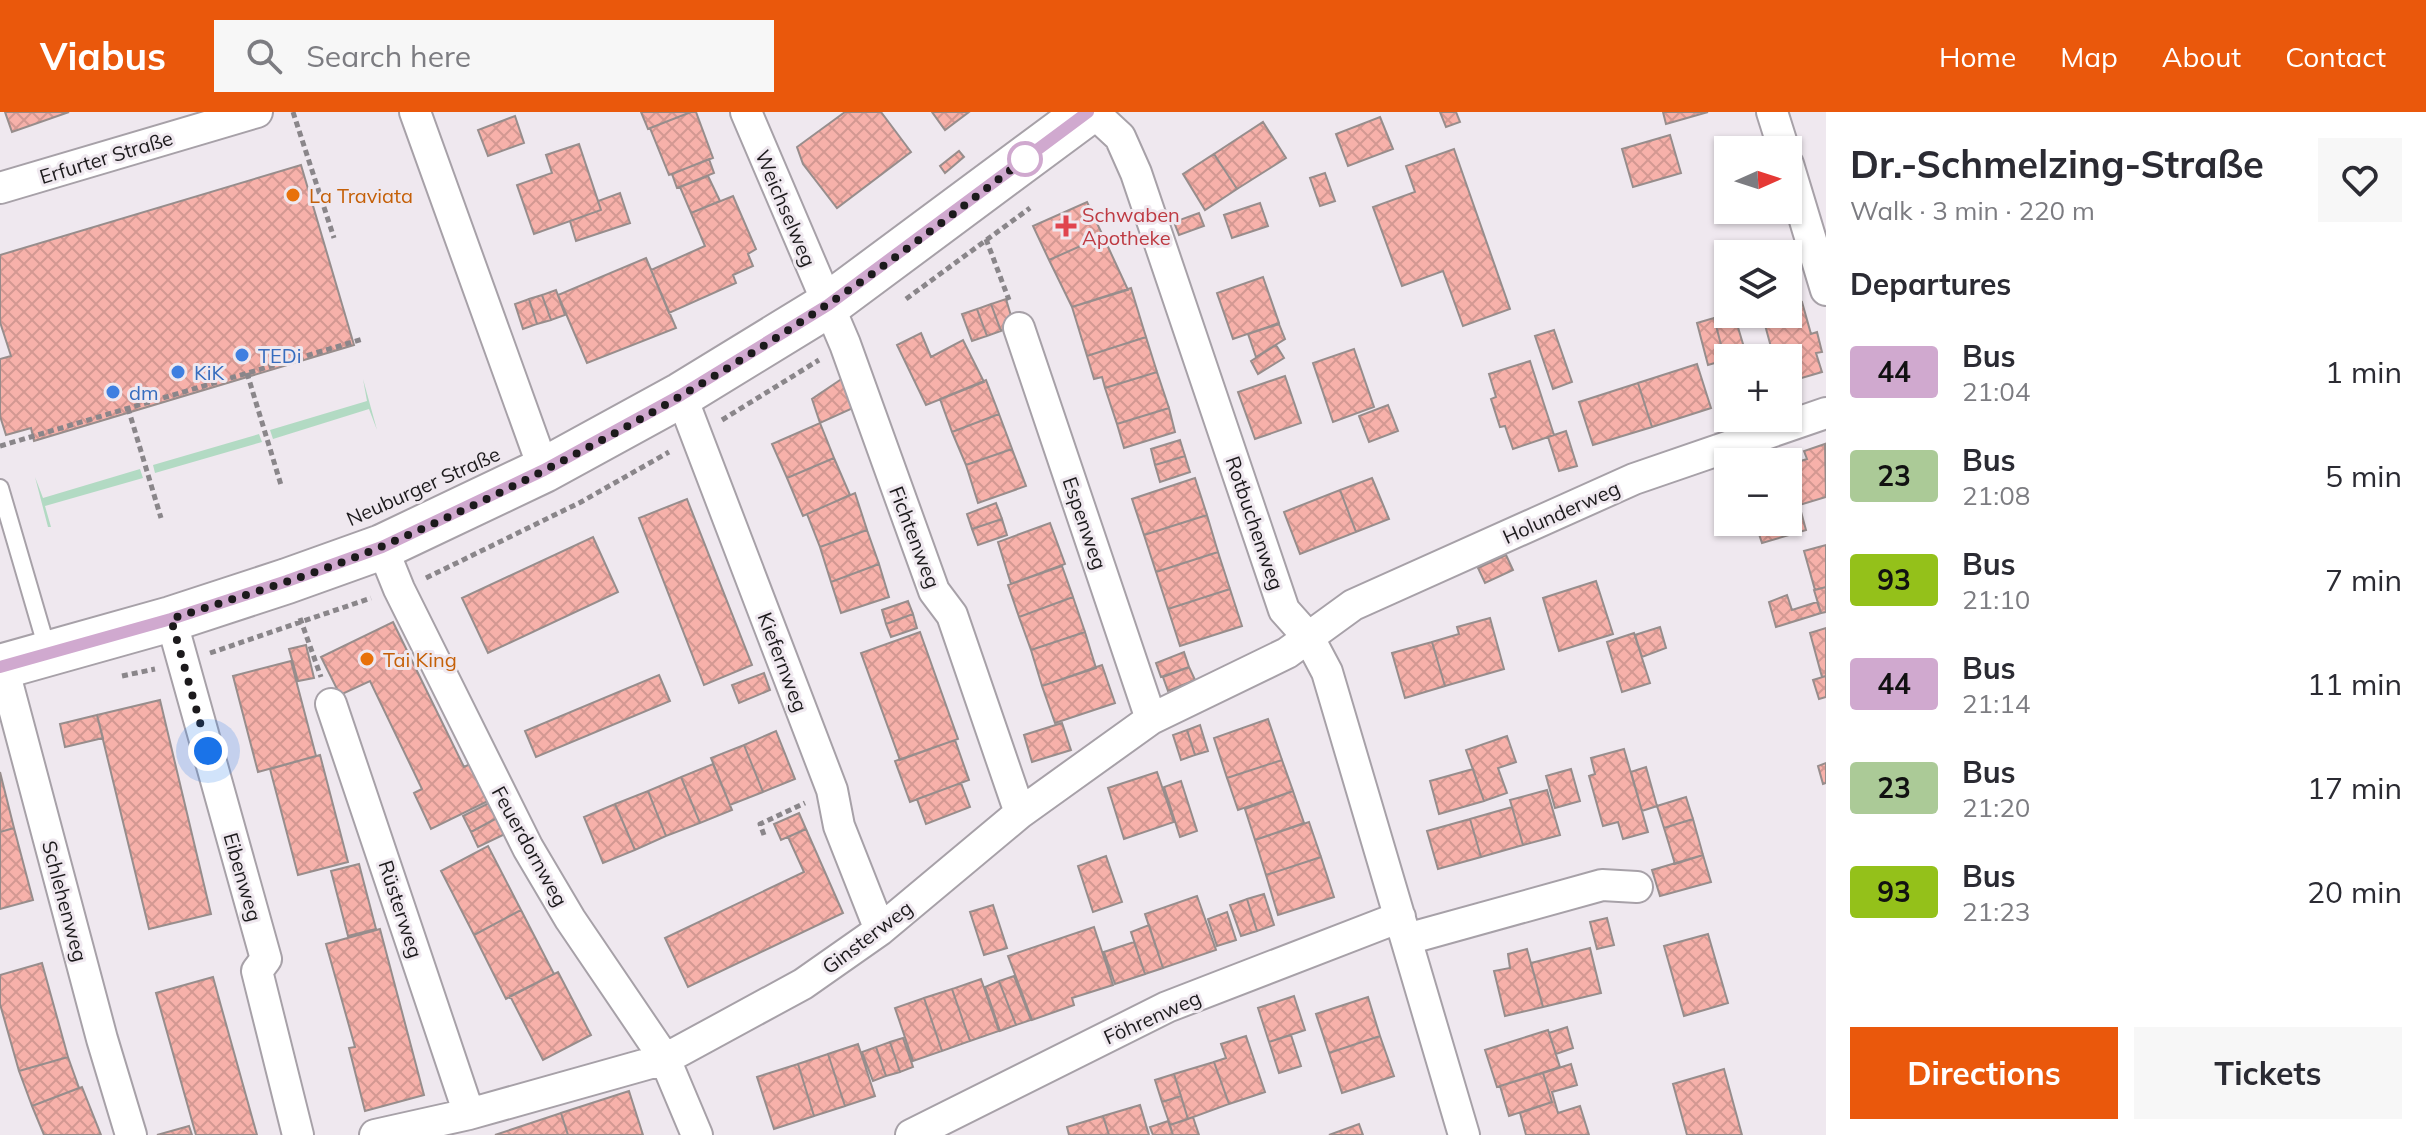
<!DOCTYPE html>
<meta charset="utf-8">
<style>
body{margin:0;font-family:Mulish,sans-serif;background:#f7f7f7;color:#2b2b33;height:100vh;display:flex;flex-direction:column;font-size:30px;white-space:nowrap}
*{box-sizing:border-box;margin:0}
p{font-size:26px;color:#7c7c81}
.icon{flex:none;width:44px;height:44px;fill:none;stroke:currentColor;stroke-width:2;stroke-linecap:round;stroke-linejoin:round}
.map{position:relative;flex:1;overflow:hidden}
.panel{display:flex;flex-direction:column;background:#fff;width:600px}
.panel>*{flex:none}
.badge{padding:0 16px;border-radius:6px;font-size:28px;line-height:52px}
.needle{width:52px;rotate:87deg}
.tools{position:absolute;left:1714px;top:24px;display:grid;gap:16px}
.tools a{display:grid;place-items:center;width:88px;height:88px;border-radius:0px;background:#fff;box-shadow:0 2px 6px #0004;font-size:40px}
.you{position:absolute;width:40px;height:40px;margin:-20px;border:6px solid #fff;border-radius:50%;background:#1a73e8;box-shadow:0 0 0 12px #1a73e833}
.map>.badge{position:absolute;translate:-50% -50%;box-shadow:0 0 0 4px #fff}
h2{padding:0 24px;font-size:30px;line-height:72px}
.round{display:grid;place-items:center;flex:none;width:84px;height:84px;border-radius:0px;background:#f7f7f7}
.overview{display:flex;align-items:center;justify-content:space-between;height:136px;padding:0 24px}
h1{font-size:38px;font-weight:700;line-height:60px}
.action{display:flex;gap:16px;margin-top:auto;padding:16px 24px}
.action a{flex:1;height:92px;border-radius:0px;background:#ea580c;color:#fff;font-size:32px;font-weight:700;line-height:92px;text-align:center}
.action a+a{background:#f7f7f7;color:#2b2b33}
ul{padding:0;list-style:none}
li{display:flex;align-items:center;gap:24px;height:104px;padding:0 24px}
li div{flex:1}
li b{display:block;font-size:30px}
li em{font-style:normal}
li .badge{min-width:88px;font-weight:700;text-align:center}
header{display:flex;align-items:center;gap:48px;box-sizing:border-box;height:112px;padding:0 40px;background:#ea580c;color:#fff}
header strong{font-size:38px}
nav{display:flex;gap:44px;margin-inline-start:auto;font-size:28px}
.search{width:560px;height:72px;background:#f7f7f7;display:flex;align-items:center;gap:20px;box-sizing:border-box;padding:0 28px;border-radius:0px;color:#7c7c81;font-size:30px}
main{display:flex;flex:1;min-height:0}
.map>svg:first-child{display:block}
</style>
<header>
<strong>Viabus</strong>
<div class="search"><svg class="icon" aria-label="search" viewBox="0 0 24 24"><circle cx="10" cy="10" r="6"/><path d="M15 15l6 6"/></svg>Search here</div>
<nav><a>Home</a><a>Map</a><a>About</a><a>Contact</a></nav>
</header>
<main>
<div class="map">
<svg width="1826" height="1023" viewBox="0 0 1826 1023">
<defs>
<pattern id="building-cross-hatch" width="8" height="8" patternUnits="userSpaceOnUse" patternTransform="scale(2)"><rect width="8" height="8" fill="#f7b1aa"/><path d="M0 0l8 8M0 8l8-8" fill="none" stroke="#d39892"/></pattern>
</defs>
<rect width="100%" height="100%" fill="#efe8ef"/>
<!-- green -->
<path fill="#b2dac3" d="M363,267L377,318L369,297L273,327L270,318L367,289Z
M259,322L262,330L155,361L153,353Z
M140,357L143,366L45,394L51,415H48L35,365L43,386Z"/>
<!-- building -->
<path fill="url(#building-cross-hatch)" stroke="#978d8c" stroke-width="2" d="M5,0H69L12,20Z
M641,0H691L648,17Z
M691,0H696L713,46L669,63L650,16Z
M845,0H881L911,40L837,96L803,52L797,35Z
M932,0H969L945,18Z
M1440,0H1456L1460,10L1446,15Z
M1663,0H1708L1666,12Z
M515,4L524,31L488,44L478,18Z
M1380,5L1393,37L1348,54L1336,22Z
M1263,10L1286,46L1237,77L1214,42Z
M1670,23L1681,61L1633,75L1622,37Z
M579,32L601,98L534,122L517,73L552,61L546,43Z
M1454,37L1510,197L1463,214L1443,159L1402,174L1373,95L1415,80L1406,54Z
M959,39L964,45L945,61L940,54Z
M1214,42L1237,77L1205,98L1183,62Z
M709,47L714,61L677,76L672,62Z
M301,53L354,233L34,329L31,316L6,323L0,304V247L11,244L0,210V143Z
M1325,61L1335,89L1320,94L1310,66Z
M708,64L720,89L691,101L680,75Z
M620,81L630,111L576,129L570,109L601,98L598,89Z
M733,84L756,137L748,142L753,154L733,163L736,171L669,201L651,158L705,134L691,101Z
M1087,90L1103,124L1049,148L1033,114Z
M1260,91L1268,114L1232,126L1224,103Z
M1199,101L1204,114L1179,123L1174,110Z
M1103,124L1128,178L1072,195L1049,148Z
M646,146L676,216L587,251L558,183Z
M1263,165L1279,211L1233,227L1217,181Z
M1131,176L1146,225L1087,244L1072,195Z
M556,178L565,203L551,208L542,183Z
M542,183L551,208L537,212L529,187Z
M529,187L537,212L523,217L515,192Z
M1006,187L1014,214L1001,219L991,192Z
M1802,190L1811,222L1817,220L1822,240L1816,241L1822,260L1788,270V246H1774L1762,202H1788V194Z
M991,192L1001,219L987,224L977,197Z
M977,197L987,224L972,229L962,202Z
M1729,202H1734L1746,242L1725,248L1714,206Z
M1714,206L1725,248L1708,253L1697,211Z
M1279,212L1285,227L1256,245L1248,222Z
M1554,218L1572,270L1553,277L1535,224Z
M921,221L931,245L963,228L984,270L926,293L897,233Z
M1146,225L1157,260L1105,276L1102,265L1094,267L1087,244Z
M1276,233L1284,246L1258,262L1251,249Z
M1354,237L1374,295L1333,310L1313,251Z
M1530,249L1554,323L1513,337L1505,314L1500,315L1491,287L1496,285L1489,262Z
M1697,252L1711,296L1652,315L1638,271Z
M1157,260L1169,296L1117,312L1105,276Z
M1285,264L1301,311L1255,327L1238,280Z
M843,266L853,296L820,311L812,287Z
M986,268L999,302L952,320L940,287Z
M1638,271L1652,315L1593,333L1579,290Z
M1388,293L1398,319L1369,330L1359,304Z
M1169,296L1175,320L1124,336L1117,312Z
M999,302L1012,337L966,353L952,320Z
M820,311L834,346L787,366L772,332Z
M1566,319L1577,354L1559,359L1548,325Z
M1180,328L1185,344L1155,353L1151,337Z
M1825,332L1826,385L1796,394L1788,368V353L1807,347L1804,339Z
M1012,337L1026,374L978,391L966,353Z
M1185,344L1190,360L1160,370L1155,353Z
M834,346L850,383L803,404L787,366Z
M1195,366L1207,403L1144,423L1132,387Z
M1372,366L1389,407L1356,420L1340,378Z
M1340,378L1356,420L1300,442L1284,400Z
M855,381L867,418L820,435L807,402Z
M687,387L752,553L704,573L639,406Z
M996,391L1002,407L972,417L967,402Z
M1800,396L1806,418L1762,431L1755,410H1788V399Z
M1207,403L1218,440L1156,460L1144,423Z
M1002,407L1007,423L978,433L972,417Z
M1050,411L1065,452L1011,472L998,430Z
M867,418L879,452L831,470L820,435Z
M593,425L618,480L488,541L462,486Z
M1826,433V475L1815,478L1804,439Z
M1218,440L1230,477L1168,497L1156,460Z
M1506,443L1513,458L1485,471L1478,456Z
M879,452L889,485L841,501L831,470Z
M1062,454L1073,485L1019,505L1008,473Z
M1596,469L1613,522L1559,539L1543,486Z
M1826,475V500L1821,501L1814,478Z
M1230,477L1242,514L1180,534L1168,497Z
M1787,483L1792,498L1817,490L1821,501L1776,515L1769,490Z
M1073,485L1085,520L1031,538L1019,505Z
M908,489L913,502L886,512L882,498Z
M913,502L917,516L891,525L886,512Z
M1490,506L1504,557L1445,574L1432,530L1459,522L1457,515Z
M393,510L464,655L470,652L488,689L431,717L414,681L422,677L370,569L340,583L321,545Z
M1660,515L1666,536L1642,545L1635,523Z
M1826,516V564L1822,565L1810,521Z
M920,520L958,627L900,648L861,541Z
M1085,520L1096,556L1042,574L1031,538Z
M1634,521L1650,571L1622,580L1607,530Z
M1432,530L1445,574L1405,586L1392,541Z
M306,533L314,566L298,569L289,537Z
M1184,540L1189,555L1161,565L1156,551Z
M291,549L316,644L258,660L233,564Z
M1102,553L1115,591L1055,611L1042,574Z
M1189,555L1195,568L1168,579L1163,565Z
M764,561L770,578L739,591L732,573Z
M659,563L670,589L536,645L525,619Z
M1826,564V585L1819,587L1813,568Z
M160,588L211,802L149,817L97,603Z
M97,603L103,626L65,635L60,612Z
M1268,607L1282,648L1227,666L1214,626Z
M1062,611L1071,638L1032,650L1024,623Z
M1200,613L1208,639L1195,643L1187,618Z
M1187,618L1195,643L1181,648L1173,623Z
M776,619L795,667L763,680L744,633Z
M1507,624L1516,650L1498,656L1507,681L1484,689L1466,638Z
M955,628L969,668L910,690L895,649Z
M744,633L763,680L730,693L711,646Z
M1624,637L1648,720L1623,727L1618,710L1603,714L1589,664L1595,662L1591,646Z
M320,643L348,750L298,763L270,657Z
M1282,648L1293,679L1238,698L1227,666Z
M1826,651V671L1823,672L1818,654Z
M713,652L732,698L700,711L681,665Z
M1646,655L1657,694L1642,699L1631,660Z
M1473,657L1484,689L1439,702L1430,669Z
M1571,657L1580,689L1555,696L1546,664Z
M0,660L14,716L0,720Z
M1157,660L1174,710L1124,727L1108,676Z
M681,665L700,711L666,724L648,679Z
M1181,669L1197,719L1180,725L1164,675Z
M961,671L970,695L926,712L917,687Z
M1547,678L1560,723L1523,733L1510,688Z
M648,679L666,724L635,738L615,692Z
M1293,679L1304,711L1255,728L1245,697Z
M1686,685L1693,707L1664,716L1657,694Z
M489,691L497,706L471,720L463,704Z
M615,692L635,738L603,751L584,705Z
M1512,695L1523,733L1481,745L1470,707Z
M799,701L806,717L781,728L774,712Z
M497,706L505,722L478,735L471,720Z
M1470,707L1481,745L1438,757L1427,719Z
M1693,707L1703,743L1675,752L1664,716Z
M1309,710L1321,745L1266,763L1255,728Z
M14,716L33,788L0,797V720Z
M806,717L843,801L688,875L665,826L804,760L788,725Z
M488,734L521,798L474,823L441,759Z
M1703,743L1711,770L1660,784L1652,758Z
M1106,744L1122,790L1093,800L1078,754Z
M1321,745L1334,785L1278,803L1266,763Z
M359,752L376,817L348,824L331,759Z
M1264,782L1274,813L1257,819L1247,787Z
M1197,784L1216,838L1163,856L1145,802Z
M1247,787L1257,819L1241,824L1230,793Z
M993,793L1007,836L984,843L970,800Z
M521,798L554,862L506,887L474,823Z
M1227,800L1236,828L1217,834L1208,807Z
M1607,806L1614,833L1597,837L1590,810Z
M1149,813L1163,856L1145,862L1131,820Z
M1094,815L1113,873L1072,886L1074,893L1032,908L1008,844Z
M380,817L424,983L365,999L349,936L355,935L326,832Z
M1708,822L1728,891L1684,904L1664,834Z
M1134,830L1145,862L1115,872L1104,840Z
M1590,836L1601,881L1543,895L1531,851Z
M1527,837L1543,895L1505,904L1494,859L1510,856L1508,842Z
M42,851L68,945L19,959L0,892V863Z
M558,860L591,923L543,948L510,884Z
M1014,864L1031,908L1016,913L999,869Z
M213,865L221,894L257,1023H196L156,881Z
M981,867L999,919L970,929L952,877Z
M999,869L1016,913L1000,919L985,875Z
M952,877L970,929L942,939L924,886Z
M1294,884L1305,918L1269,930L1258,896Z
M1368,885L1380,924L1329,941L1316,902Z
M924,886L942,939L913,949L895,896Z
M1567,915L1573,936L1556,942L1549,921Z
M1548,918L1560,955L1497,975L1485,938Z
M1291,923L1301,954L1279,961L1269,930Z
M1246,924L1265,980L1229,992L1214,950L1226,946L1221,932Z
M1380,924L1394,964L1342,981L1329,941Z
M903,926L913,955L900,960L890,930Z
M890,930L900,960L886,964L876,935Z
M858,932L875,984L845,994L828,942Z
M876,935L886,964L873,969L862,940Z
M828,942L845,994L814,1004L798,952Z
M68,945L79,976L32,994L19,959Z
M1214,950L1229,992L1188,1007L1174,962Z
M798,952L814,1004L774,1017L757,965Z
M1571,952L1577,973L1552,980L1558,1001L1580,994L1589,1023H1526L1520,1001L1552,990L1543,961Z
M1724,957L1742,1023H1687L1673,972Z
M1543,961L1552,990L1509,1004L1500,974Z
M1174,962L1181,984L1162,990L1155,968Z
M82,975L101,1023H44L32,994Z
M629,979L643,1023H568L561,1001Z
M1181,984L1188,1007L1170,1013L1162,990Z
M1140,993L1149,1023H1109L1103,1004Z
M561,1001L568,1023H495Z
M1103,1004L1109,1023H1069L1067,1015Z
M1193,1005L1199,1023H1173L1170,1013Z
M1168,1009L1173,1023H1153L1150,1015Z
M1359,1012L1363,1023H1329Z
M189,1014L192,1023H157Z"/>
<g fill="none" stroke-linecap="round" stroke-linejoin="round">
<defs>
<path id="lane" d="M0,376L48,540"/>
<path id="street" d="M415,0L544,358
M746,0L845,232L934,479L952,503L1020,701
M1093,0L1120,25L1136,61L1284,498L1309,526L1327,560L1464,1023
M1772,0L1784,38
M1788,52L1826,178
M0,76L257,0
M1019,216L1151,607
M681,283L832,678L839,714L880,818
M382,435L399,477L528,736L570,807L665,947L697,1023
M171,507L266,847L257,859L298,1023
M3,555L102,927L131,1023
M331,592L469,1002
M1407,827L1602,773L1637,775
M375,1023L469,1002L665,947L803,872L880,818L1020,701L1151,607L1287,541L1353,493L1634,367L1826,301
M911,1023L1167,895L1400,805"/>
<path id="secondary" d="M0,555L171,507L287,469L382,435L544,358L681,283L828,193L1088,0"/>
</defs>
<!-- lane casing -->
<use href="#lane" stroke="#a7a1a8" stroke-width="20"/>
<!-- street casing -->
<use href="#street" stroke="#a7a1a8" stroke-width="34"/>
<!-- secondary casing -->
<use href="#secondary" stroke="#a7a1a8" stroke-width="48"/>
<!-- path -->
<path stroke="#8a868a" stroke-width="5" stroke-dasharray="6 4" stroke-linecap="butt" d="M293,0L334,126
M986,127L1009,188
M906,187L1030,96
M247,261L281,373
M128,296L161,406
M722,308L819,248
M0,334L363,227
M426,466L581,390L669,340
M300,506L321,565
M210,541L371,486
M122,564L155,557
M764,723L760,712L805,691"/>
<!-- lane -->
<use href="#lane" stroke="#fff" stroke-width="16"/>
<!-- street -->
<use href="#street" stroke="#fff" stroke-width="30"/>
<!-- secondary -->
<use href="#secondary" stroke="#fff" stroke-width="44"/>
</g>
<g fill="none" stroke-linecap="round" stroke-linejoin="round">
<defs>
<path id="line" d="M0,555L171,507L287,469L382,435L544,358L681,283L828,193L1088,0"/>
</defs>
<!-- line casing -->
<use href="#line" stroke="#fff" stroke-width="18"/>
<!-- line -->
<use href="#line" stroke="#d0a9cf" stroke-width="12"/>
<!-- walk -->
<path stroke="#1c1a1c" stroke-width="8" stroke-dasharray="0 14.4" d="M208,639L171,507C241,484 314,463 383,434C535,369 687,286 825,194C894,149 959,97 1025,47"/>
</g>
<!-- markers -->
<circle fill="#fff" stroke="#d0a9cf" stroke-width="4" cx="1025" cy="47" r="16"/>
<g fill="#e8710a" stroke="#efe8ef" stroke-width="3">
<circle cx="293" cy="83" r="8"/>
<circle cx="367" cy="547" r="8"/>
</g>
<path fill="#e0444e" stroke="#efe8ef" stroke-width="3" d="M1062 102h8v8h8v8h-8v8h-8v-8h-8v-8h8z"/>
<g fill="#3f7fe0" stroke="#efe8ef" stroke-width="3">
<circle cx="242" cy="243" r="8"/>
<circle cx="178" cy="260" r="8"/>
<circle cx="113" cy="280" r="8"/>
</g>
<g text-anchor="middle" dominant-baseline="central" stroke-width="6" stroke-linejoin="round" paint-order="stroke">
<!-- street labels -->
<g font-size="20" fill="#1c1a1c" stroke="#efe8ef">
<text transform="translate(106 45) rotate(-17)">Erfurter Straße</text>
<text transform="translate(786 96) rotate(67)">Weichselweg</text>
<text transform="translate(423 374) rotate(-24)">Neuburger Straße</text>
<text transform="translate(1561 400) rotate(-24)">Holunderweg</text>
<text transform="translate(1085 411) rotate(71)">Espenweg</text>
<text transform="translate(1255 411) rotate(71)">Rotbuchenweg</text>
<text transform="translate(915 425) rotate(69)">Fichtenweg</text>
<text transform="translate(783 550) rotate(69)">Kiefernweg</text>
<text transform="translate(530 734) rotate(61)">Feuerdornweg</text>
<text transform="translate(243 765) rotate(74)">Eibenweg</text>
<text transform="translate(65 789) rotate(75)">Schlehenweg</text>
<text transform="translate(401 797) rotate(72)">Rüsterweg</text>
<text transform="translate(867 825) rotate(-37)">Ginsterweg</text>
<text transform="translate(1152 905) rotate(-24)">Föhrenweg</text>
</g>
<!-- food labels -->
<g font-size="20" fill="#c56008" stroke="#efe8ef" text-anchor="start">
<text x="309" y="83">La Traviata</text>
<text x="383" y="547">Tai King</text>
</g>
<!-- health labels -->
<g font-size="20" fill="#be3a42" stroke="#efe8ef" text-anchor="start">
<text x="1082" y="102">Schwaben<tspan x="1082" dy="23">Apotheke</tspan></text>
</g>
<!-- shop labels -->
<g font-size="20" fill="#366cbe" stroke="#efe8ef" text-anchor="start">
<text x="258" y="243">TEDi</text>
<text x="194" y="260">KiK</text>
<text x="129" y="280">dm</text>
</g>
</g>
</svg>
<div class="tools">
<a><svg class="needle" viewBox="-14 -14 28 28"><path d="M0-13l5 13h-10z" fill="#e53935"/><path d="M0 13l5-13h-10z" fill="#7c7c81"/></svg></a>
<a><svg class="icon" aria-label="layers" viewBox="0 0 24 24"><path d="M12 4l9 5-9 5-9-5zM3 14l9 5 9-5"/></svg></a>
<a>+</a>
<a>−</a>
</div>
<div class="you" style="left:208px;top:639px"></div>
</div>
<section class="panel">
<div class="overview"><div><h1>Dr.-Schmelzing-Straße</h1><p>Walk · 3 min · 220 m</p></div><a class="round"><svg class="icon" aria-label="heart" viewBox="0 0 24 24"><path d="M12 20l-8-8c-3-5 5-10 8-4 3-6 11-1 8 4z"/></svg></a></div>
<h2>Departures</h2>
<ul>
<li><span class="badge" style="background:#d0a9cf;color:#111">44</span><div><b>Bus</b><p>21:04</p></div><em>1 min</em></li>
<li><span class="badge" style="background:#abca97;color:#111">23</span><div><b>Bus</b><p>21:08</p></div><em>5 min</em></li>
<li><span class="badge" style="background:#94c11a;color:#111">93</span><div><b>Bus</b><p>21:10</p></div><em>7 min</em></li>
<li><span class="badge" style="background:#d0a9cf;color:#111">44</span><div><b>Bus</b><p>21:14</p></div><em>11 min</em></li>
<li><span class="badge" style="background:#abca97;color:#111">23</span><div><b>Bus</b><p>21:20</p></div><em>17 min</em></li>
<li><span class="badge" style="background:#94c11a;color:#111">93</span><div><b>Bus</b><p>21:23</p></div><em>20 min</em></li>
</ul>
<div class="action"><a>Directions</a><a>Tickets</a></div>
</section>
</main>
